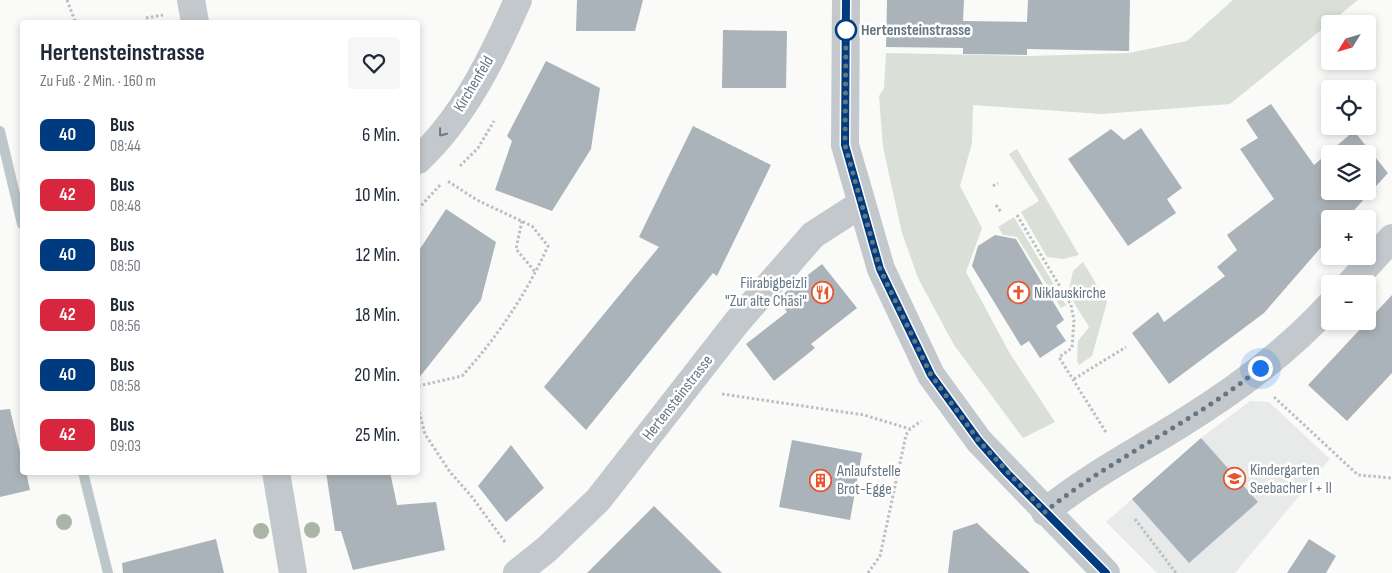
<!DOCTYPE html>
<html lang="de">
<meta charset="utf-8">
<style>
body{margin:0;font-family:"Sofia Sans Condensed",sans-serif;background:#f6f6f7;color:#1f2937;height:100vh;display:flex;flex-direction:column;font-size:19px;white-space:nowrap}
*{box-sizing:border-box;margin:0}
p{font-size:16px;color:#747a83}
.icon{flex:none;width:28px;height:28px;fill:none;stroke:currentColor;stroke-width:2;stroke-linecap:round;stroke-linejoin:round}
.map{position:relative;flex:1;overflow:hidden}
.details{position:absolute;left:20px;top:20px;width:400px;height:455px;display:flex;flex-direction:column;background:#fff;border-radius:5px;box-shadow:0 2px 8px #0003}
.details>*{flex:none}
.badge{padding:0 10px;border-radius:8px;font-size:18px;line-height:32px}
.needle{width:32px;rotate:233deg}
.fabs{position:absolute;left:1321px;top:15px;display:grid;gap:10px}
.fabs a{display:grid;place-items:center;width:55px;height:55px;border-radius:5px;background:#fff;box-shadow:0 2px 8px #0003;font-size:25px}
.you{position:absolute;width:25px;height:25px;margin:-12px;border:4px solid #fff;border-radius:50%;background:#1a73e8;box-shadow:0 0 0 8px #1a73e833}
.map>.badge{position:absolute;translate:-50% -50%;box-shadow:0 0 0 2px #fff}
.round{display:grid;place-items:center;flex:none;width:52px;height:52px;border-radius:5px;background:#f6f6f7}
.headline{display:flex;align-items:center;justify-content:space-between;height:85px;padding:0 20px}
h1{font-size:24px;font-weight:700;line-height:38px}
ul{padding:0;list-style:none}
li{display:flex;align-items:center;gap:15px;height:60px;padding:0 20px}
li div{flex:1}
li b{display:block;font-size:19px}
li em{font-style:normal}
li .badge{min-width:55px;font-weight:700;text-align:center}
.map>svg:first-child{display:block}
</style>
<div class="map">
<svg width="1392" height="573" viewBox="0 0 1392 573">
<rect width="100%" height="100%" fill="#fafaf8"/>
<!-- built -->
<path fill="#e8e9e9" d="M1250,401L1269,402L1330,459L1235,573H1157L1106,522L1201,438Z"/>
<!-- green -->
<path fill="#dadfd7" d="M1233,0H1358L1230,104L1102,114L973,105L972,143L960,186L982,228L966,272L1009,352L1055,422L1023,438L954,345L918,278L902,233L883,147L879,96L884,88L886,53L1028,56L1129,53L1187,41Z
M1017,149L1079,255L1063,259L1047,257L1021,212L1039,201L1009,154Z
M1014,217L1066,305L1061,308L1017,237L1003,235L998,227Z
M1083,262L1107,302L1092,356L1079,365L1077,361L1078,341L1089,327L1068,293L1073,271Z"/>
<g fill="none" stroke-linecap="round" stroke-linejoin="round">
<!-- stream -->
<path stroke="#bbc7cb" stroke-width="10" d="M0,131L22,224
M83,472L108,573"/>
</g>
<!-- building -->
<path fill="#aab3b9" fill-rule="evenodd" d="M577,0H643L635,31H576Z
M887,0H964L963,21L1027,22L1028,0H1130L1129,51L1027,49V55L963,54V48L886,47Z
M723,30L787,31L786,88H722Z
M546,61L600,88L591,149L552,211L495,190L512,141L507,136Z
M1271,104L1314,165L1354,131L1388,173L1346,219H1330V237L1264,313L1169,384L1132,333L1158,312L1164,322L1225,276L1217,267L1237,250L1227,235L1274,199L1240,149L1258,138L1246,120ZM1330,154H1368V191H1330Z
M693,126L771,165L717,276L713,273L586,430L544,387L659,247L639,237Z
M1141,128L1182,188L1167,199L1176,213L1128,246L1068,159L1111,129L1124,140Z
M446,209L496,242L481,300L418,379V252Z
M995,235L1016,239L1064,320L1056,326L1066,341L1040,358L1029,341L1021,346L972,266L978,246Z
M822,264L857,308L811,344L815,348L774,381L746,344L787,312L778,298Z
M1392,295V373L1347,421L1308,385Z
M10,409L22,460V472H26L30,490L0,497V410Z
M1201,438L1258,502L1189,563L1132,499Z
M792,440L862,453L850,520L779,507Z
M511,445L544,488L506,522L478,486Z
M326,472H390L397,505L436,502L445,550L353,570L341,531H335Z
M654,506L722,573H587Z
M977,523L1030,573H948L953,531Z
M216,539L224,573H123L122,563Z
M1309,539L1336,556L1326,573H1287Z"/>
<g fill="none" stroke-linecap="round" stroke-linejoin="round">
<!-- path -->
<path stroke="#bbbfc2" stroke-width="3" stroke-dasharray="2.5 2.5" stroke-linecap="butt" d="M67,0L75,21L88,22
M146,18L163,15
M460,166L478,148L494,121
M993,186L998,183
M996,205L1001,212
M418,209L441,184
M1017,215L1071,305L1074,320L1072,348L1059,357L1107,434
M522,221L516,249L536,273
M1074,379L1126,347
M418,386L462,376C496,339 527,293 548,246L532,226L477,200L446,180
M722,394L864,415L910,429
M1274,397L1358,475L1392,478
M418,407L425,434L450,472L472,497L505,542
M1135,519L1176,573
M868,573L880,556L906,435L910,429L921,421"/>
<!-- minor -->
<path stroke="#c3c8cc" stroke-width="28" d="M191,0L195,22
M846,0L845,145L881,269L931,375L979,441L1106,573
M418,160C464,117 493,57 518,0
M1350,284L1392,238
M276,472L293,573
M1045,512C1086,478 1134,453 1179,425C1233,392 1287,352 1330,305
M517,573L547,549L598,500L737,322L813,235L861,204"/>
</g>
<!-- trees -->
<g fill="#aab4a7">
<circle cx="64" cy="522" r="8"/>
<circle cx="312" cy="530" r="8"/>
<circle cx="261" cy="531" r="8"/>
</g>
<!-- one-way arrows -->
<defs><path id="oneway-chevron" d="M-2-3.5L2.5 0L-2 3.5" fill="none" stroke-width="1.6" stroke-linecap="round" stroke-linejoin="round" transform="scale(1.25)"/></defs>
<use stroke="#6a7a87" href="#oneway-chevron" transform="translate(442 133) rotate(128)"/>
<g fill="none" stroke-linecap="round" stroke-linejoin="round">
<defs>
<path id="line" d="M846,0L845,145L880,269L931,375L979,441L1007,473L1106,573"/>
</defs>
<!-- line casing -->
<use href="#line" stroke="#fff" stroke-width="11"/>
<!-- line -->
<use href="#line" stroke="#003b80" stroke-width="8"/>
<!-- walk -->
<path stroke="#657683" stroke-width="5" stroke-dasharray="0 9" d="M846,30L845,145L880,269L931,375L979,441L1045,512C1112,457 1194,423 1260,368"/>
</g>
<!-- icons -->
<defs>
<symbol id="restaurant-ring" viewBox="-11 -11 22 22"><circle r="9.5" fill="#fff" stroke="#e4572e" stroke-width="1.5"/><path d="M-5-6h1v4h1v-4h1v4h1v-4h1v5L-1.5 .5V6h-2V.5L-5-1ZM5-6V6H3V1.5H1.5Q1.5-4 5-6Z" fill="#e4572e"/></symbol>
<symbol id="church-ring" viewBox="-11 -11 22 22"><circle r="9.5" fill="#fff" stroke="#e4572e" stroke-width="1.5"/><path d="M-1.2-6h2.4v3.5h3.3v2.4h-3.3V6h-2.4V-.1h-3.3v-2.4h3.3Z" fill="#e4572e"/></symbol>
<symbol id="school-ring" viewBox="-11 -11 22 22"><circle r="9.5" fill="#fff" stroke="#e4572e" stroke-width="1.5"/><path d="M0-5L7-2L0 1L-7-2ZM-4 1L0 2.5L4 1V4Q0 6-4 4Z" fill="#e4572e"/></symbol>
<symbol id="building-ring" viewBox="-11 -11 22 22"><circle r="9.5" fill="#fff" stroke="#e4572e" stroke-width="1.5"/><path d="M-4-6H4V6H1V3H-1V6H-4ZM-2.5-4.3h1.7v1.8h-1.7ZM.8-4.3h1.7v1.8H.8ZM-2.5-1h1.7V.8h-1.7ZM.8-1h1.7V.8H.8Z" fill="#e4572e"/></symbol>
</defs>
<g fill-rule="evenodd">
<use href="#restaurant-ring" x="810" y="280" width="25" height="25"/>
<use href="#church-ring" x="1006" y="280" width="25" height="25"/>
<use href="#school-ring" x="1222" y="466" width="25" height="25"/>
<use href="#building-ring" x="808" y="468" width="25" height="25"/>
</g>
<!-- markers -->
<circle fill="#fff" stroke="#003b80" stroke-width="2.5" cx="846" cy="30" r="10"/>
<g text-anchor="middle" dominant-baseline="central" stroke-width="5" stroke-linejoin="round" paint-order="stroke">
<!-- stop labels -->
<g font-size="16" font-weight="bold" fill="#657683" stroke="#fff" text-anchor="start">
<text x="861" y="30">Hertensteinstrasse</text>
</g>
<!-- street labels -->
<g font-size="16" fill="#657683" stroke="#fff">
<text transform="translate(474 84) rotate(-59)">Kirchenfeld</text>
<text transform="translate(678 398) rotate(-52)">Hertensteinstrasse</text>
</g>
<!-- poi labels -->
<g font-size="16" fill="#657683" stroke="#fff" text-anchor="start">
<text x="807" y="283" text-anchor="end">Fiirabigbeizli<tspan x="807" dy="18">"Zur alte Chäsi"</tspan></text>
<text x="1034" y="293">Niklauskirche</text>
<text x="1250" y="470">Kindergarten<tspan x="1250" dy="18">Seebacher I + II</tspan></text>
<text x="837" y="471">Anlaufstelle<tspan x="837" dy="18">Brot-Egge</tspan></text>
</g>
</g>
</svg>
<div class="fabs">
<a><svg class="needle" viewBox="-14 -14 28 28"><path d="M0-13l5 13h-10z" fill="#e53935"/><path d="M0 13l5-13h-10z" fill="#747a83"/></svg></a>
<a><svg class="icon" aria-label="locate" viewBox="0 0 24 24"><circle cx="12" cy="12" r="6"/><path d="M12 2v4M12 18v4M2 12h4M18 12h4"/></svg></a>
<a><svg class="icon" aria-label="layers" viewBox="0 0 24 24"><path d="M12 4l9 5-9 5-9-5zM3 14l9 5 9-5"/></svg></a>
<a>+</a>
<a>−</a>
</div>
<div class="you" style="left:1260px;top:368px"></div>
<section class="details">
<div class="headline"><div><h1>Hertensteinstrasse</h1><p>Zu Fuß · 2 Min. · 160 m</p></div><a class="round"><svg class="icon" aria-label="heart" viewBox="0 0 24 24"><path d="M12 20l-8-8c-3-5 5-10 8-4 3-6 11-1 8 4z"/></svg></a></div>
<ul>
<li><span class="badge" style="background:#003b80;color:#fff">40</span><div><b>Bus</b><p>08:44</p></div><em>6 Min.</em></li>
<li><span class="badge" style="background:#d7263d;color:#fff">42</span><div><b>Bus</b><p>08:48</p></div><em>10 Min.</em></li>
<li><span class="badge" style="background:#003b80;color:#fff">40</span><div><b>Bus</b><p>08:50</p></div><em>12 Min.</em></li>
<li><span class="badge" style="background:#d7263d;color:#fff">42</span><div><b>Bus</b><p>08:56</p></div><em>18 Min.</em></li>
<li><span class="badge" style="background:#003b80;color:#fff">40</span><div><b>Bus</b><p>08:58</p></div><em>20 Min.</em></li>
<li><span class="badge" style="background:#d7263d;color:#fff">42</span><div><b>Bus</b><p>09:03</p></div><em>25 Min.</em></li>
</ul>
</section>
</div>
